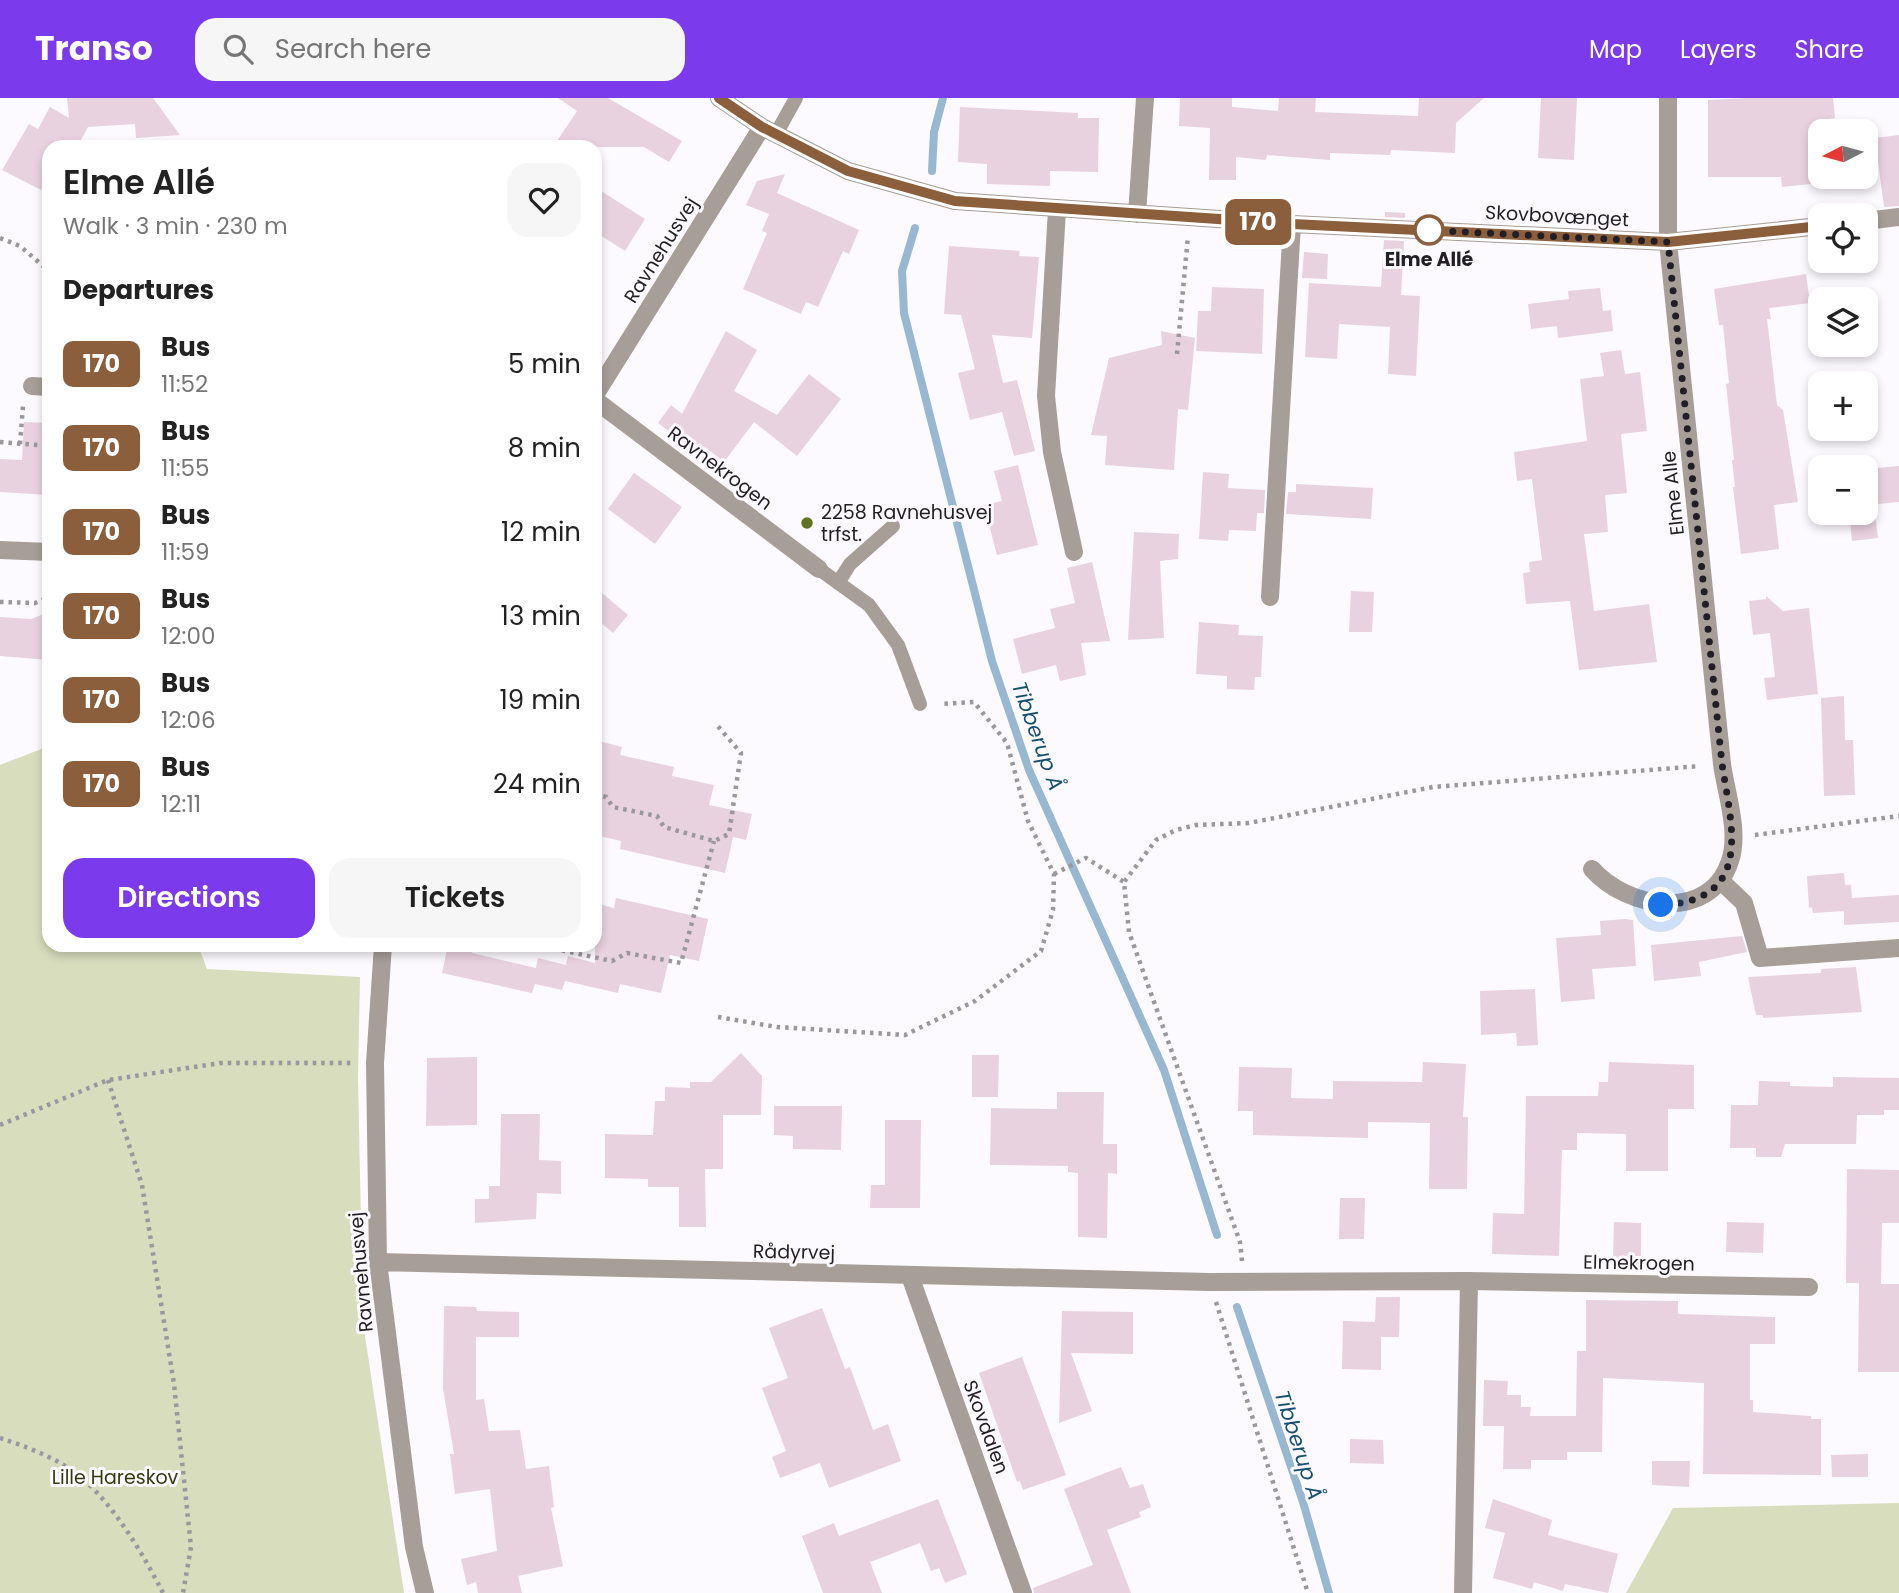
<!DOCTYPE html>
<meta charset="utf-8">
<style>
body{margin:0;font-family:Poppins,sans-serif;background:#f6f6f6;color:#222;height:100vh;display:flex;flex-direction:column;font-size:26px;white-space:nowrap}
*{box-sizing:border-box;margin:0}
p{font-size:23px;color:#767676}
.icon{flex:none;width:38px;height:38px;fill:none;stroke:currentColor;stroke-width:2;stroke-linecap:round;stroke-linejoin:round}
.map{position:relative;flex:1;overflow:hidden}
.details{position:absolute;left:42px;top:42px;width:560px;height:812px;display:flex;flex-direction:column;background:#fff;border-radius:21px;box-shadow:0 4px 10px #0003}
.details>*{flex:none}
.badge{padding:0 14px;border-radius:10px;font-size:24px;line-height:46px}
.needle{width:46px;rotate:264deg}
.fabs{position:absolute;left:1808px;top:21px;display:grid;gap:14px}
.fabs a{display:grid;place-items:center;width:70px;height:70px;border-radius:14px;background:#fff;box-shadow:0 4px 10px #0003;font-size:35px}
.you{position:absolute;width:35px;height:35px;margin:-18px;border:5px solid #fff;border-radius:50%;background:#1a73e8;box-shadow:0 0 0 10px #1a73e833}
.map>.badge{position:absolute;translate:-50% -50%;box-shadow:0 0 0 4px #fff}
h2{padding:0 21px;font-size:26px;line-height:63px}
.round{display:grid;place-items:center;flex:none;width:74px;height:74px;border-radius:21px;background:#f6f6f6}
.headline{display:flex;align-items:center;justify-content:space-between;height:119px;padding:0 21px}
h1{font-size:33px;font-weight:600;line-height:52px}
.primary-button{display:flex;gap:14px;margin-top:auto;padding:14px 21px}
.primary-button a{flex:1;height:80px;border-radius:21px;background:#7c3aed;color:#fff;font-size:28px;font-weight:600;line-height:80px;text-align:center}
.primary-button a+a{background:#f6f6f6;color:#222}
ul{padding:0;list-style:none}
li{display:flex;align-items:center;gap:21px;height:84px;padding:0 21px}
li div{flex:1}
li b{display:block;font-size:26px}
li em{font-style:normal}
li .badge{min-width:77px;font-weight:700;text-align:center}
header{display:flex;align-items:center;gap:42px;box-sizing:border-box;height:98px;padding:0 35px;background:#7c3aed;color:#fff}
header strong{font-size:33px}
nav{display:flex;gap:38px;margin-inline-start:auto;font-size:24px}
.search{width:490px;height:63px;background:#f6f6f6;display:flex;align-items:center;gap:18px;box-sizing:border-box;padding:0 24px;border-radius:21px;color:#767676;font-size:26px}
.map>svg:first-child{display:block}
</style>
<header>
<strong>Transo</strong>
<div class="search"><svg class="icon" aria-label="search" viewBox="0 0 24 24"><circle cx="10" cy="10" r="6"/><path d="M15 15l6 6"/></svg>Search here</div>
<nav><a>Map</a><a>Layers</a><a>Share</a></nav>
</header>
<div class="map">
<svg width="1899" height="1495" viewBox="0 0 1899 1495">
<rect width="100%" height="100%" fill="#fcfafe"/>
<!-- green -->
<path fill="#d7ddbd" d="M49,648V847H198L207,871L360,879L358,980L363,1225L404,1495H0V667Z
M1899,1405V1495H1626L1673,1410Z"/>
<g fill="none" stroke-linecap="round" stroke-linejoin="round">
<!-- stream -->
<path stroke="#97b8d0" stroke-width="8" d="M932,73L934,34L943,0
M915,130L902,173L904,215L992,563L1029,672L1164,972L1217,1137
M1237,1209L1303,1404L1329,1495"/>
</g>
<!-- building -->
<path fill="#e9d2e0" d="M67,0H153L180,37L136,40L135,26L88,29L77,49H49V76L41,92L2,72L29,26L38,31L50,9L69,20Z
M558,0H608L682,43L669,64L644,49H553L577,13Z
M1180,0H1232V9L1278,13L1279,0H1316L1315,14L1418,18L1419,0H1484L1456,25L1455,55L1391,52L1390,57L1330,55V62L1267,57L1266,62L1236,59V82H1209L1210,30L1179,28Z
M1541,0H1577L1574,62L1538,60Z
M1746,0H1833L1835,20L1823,22L1824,33H1820V85L1782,89L1781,79H1708V2Z
M960,9L1078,15V20H1099L1098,74L1050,73V88L987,86V66L958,64Z
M1899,37V108L1884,109L1875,40Z
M785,76L777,95L859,132L849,156L843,153L818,209L806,204L801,216L743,191L767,135L762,133L769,116L746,107L757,83Z
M595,89L645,121L625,153L595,134Z
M1385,114L1405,115V120L1385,119Z
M1384,142L1404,143L1401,197L1420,198L1416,278L1388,276L1390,229L1339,226L1337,261L1305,259L1309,185L1381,189Z
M949,148L1020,153L1019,158L1039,159L1032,240L992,237L1003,285L1017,282L1035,353L1014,358L1002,314L970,322L958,275L975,271L961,217L944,216Z
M1304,154L1328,156L1327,181L1302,180Z
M1806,176L1810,205L1769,210L1771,221H1767L1777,307L1783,312L1798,404L1774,407L1779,451L1741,456L1733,389H1735L1732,362H1734L1726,286L1729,285L1723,227H1719L1714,191Z
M1212,189L1264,191L1262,256L1196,253L1198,213H1211Z
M1600,190L1603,213L1611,212L1613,233L1558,240L1557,228L1531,231L1528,206L1569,201L1568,193Z
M726,233L757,252L734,293L777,317L809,276L841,301L797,358L754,324L724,364L705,349L699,356L658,325L671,307L682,316Z
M1161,233L1195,240L1188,312L1178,311L1174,372L1105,367L1107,338L1091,337L1109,260L1162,247Z
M1621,252L1625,276L1640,274L1647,333L1621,336L1627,395L1605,397L1608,434L1584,436L1594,513L1649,506L1657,564L1579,572L1570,503L1526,506L1523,475L1530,474L1529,464L1542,462L1532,381L1517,383L1514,354L1587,343L1580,281L1604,278L1600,255Z
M24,324L49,325V397L0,394V361L22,362Z
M1018,367L1038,447L997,457L984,407L1002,403L994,373Z
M1899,368V404L1866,407V371Z
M1203,374L1229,376L1228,390L1265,392L1264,415H1257L1256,433L1229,432L1228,443L1199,441Z
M634,375L682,409L655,446L608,411Z
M1296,386L1373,390L1371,421L1286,416L1288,394H1296Z
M1849,415H1875L1878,440L1852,443Z
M1134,434L1179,436L1178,461L1160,463L1164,540L1128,542Z
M1092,464L1110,543L1081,545L1086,577L1060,583L1056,567L1022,576L1013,541L1055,530L1050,511L1075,505L1067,470Z
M595,489L628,517L613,535L595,520Z
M1351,493L1374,494L1372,534H1349Z
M1766,498L1783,513L1809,510L1818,596L1767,602L1764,580L1775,579L1770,535L1753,537L1749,503L1766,501Z
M49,514V562L0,558V519L31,521Z
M1199,524L1239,527L1238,537L1263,538L1261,579H1255L1254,592L1227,591V578L1196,576Z
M1844,598L1845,642H1853L1855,697L1824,698L1821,600Z
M595,642L622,649L620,657L674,669L672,678L714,687L709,707L752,716L746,742L733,739L725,775L620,751L621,743L595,737Z
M1844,775L1845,787H1851L1852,800L1899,797V824L1844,827V813L1813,815L1812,809L1809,810L1807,778Z
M616,800L708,821L699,863L670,857L661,895L620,886L618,895L565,883L562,892L535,886L532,895L442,875L448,847H474L472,855L536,870L538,860L566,867L568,858L595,865V805L614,810Z
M1625,821L1633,822L1636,868L1592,871L1595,901L1561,904L1556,840L1601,837L1600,823Z
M1742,838L1747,854L1699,864L1701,878L1654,883L1651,847Z
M1856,869L1862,914L1763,920V917H1756L1748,879L1821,875V871Z
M1535,891L1538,947L1517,948L1516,935L1481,937L1480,893Z
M741,955L762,978L761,1017H723V1071H705L706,1129H679V1089H648V1081L605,1080V1036L653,1037L655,1003H665V989L690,990V984H711Z
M972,957H999L998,999H972Z
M477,959V1027L426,1028L427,960Z
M1423,964L1466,966L1463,1019H1468L1467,1091H1429L1430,1025L1368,1024V1040L1253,1037V1013H1238L1239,969L1292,970L1291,1000L1333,1001V983L1422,984Z
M1609,964L1694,967V1011H1668V1073H1626V1036L1577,1035V1052H1562L1559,1158L1492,1156L1493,1115L1524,1116L1526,998H1598L1599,984H1608Z
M1833,979L1899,980V1012H1884V1017H1857L1856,1046H1785L1781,1059H1756V1050H1730L1731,1007H1758L1759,983L1790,984V988L1833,989Z
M1057,994H1104L1103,1046H1117V1076L1108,1075L1107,1140L1078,1139V1075L1068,1074V1068L990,1067L991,1010L1057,1011Z
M774,1008H842L841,1052L793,1051V1038L774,1037Z
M501,1016H540L539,1062L561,1063V1096L537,1095L536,1121L475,1125V1101H489V1088H500Z
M885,1022H921L920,1110H870L871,1087H885Z
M1847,1071L1899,1072V1125H1882L1881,1186H1899V1274H1858L1859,1185H1846Z
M1340,1100H1365L1364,1141H1339Z
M1614,1124L1641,1125V1159H1613Z
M1727,1124L1764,1125L1763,1155L1726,1154Z
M1376,1199H1400L1399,1239H1381V1272L1342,1271L1343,1223L1375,1224Z
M1586,1202L1678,1203V1216L1775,1219V1246H1750V1302H1753V1314L1811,1318V1321H1821V1377L1703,1376L1704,1285L1603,1280L1602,1354H1567V1362H1531V1371H1503L1504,1328H1483L1484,1282L1508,1283L1507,1297H1521V1309H1531L1530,1318H1576L1577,1253H1586Z
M444,1208L476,1209L477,1213L519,1214V1239H476V1302L484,1301L489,1333L520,1332L526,1371L549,1368L554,1409L551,1410L563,1468L518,1478L522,1495H478L476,1484L467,1487L461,1461L497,1453L490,1391L455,1396L450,1356H454L443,1291Z
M822,1210L845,1271L850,1269L873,1332L888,1326L901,1363L829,1390L820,1365L780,1380L772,1359L786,1353L762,1290L788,1280L769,1230Z
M1062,1213L1133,1214V1256L1071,1255L1092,1313L1059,1325Z
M1022,1259L1066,1377L1023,1392L1020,1383L1017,1384L979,1275Z
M1350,1341L1383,1342L1384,1366L1350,1365Z
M1868,1356V1379H1832L1831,1357Z
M1652,1363H1690L1689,1389L1652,1387Z
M1121,1369L1130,1390L1143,1386L1151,1409L1139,1414L1141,1419L1107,1432L1131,1495H1034L1033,1490L1093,1467L1064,1391Z
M938,1401L967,1476L945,1485L939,1470L931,1473L920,1445L870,1464L882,1495H823L802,1438L834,1425L839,1438Z
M1493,1401L1552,1422L1548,1437L1618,1456L1608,1495L1565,1486L1563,1493L1534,1484L1532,1491L1493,1480L1505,1435L1485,1430Z"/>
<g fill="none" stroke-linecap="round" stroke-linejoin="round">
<!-- path -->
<path stroke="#9a989d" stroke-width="4.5" stroke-dasharray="3.5 5" stroke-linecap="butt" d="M0,140L20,148L49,173
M1177,256L1188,138
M0,344L49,348
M20,346L23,308
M0,504L35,505L49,499
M595,696L606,699L613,709L657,718L664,729L714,743L729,736L741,655L716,626
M1755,737L1899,718
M1054,776L1086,760L1124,784
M537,847L612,863L627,855L681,865L714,743
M718,919L777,929L905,937L975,903L1041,853L1053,812L1054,776L1028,723L1007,645L974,604L940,606
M108,982L142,1087L174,1286L191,1449L183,1495
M0,1027L108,982L221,965H353
M1242,1163L1240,1144L1129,834L1124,784L1156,742L1176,732L1196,727L1249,725L1433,689L1700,668
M1216,1204L1308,1495
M0,1340C27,1349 60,1361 82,1380C116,1410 143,1456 163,1495"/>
<!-- lane -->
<path stroke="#a69e97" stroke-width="14" d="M776,36L796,0
M819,471L869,507L898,547L920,606
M838,485L850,466L893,428"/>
<!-- street -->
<path stroke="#a69e97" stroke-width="18" d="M719,0L762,29L848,73L955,103L1292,126L1668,144L1820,128
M1057,112L1046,298L1052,354L1074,454
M1137,116L1145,0
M1866,123L1899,119
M32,288L49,289
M595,297L762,29
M595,302L819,471
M0,452L49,454
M1270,499L1292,126
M1592,771C1627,811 1710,825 1730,763C1740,734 1726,695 1722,666L1668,144V0
M1720,782L1744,805L1760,860L1899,850
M383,847L375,965L378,1164L414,1449L425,1495
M378,1164L1209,1184L1469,1183L1809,1189
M910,1178L1023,1495
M1463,1495L1469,1183"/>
</g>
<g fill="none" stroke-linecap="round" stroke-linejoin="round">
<defs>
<path id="line" d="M719,0L762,29L848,73L955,103L1292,126L1668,144L1820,128"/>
</defs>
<!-- line casing -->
<use href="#line" stroke="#fff" stroke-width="16"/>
<!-- line -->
<use href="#line" stroke="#8b5e3c" stroke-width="10"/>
<!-- walk -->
<path stroke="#221e26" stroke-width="7" stroke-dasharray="0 12.6" d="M1429,132H1422L1668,144L1722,666C1732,730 1754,803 1661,807"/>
</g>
<!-- markers -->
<circle fill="#fff" stroke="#8b5e3c" stroke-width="3.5" cx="1429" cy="132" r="14"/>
<circle fill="#5f7323" stroke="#fcfafe" stroke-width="2.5" cx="807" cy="425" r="7"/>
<g text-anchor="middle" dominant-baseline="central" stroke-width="6" stroke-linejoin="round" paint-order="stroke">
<!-- street labels -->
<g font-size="19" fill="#221e26" stroke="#fcfafe">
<text transform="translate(1557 118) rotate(3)">Skovbovænget</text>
<text transform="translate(661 152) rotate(-58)">Ravnehusvej</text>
<text transform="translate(720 370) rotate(37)">Ravnekrogen</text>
<text transform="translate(1673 395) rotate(-96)">Elme Alle</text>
<text transform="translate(794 1154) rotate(1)">Rådyrvej</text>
<text transform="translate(1639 1165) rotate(1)">Elmekrogen</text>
<text transform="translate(361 1174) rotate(-95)">Ravnehusvej</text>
<text transform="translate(986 1329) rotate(70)">Skovdalen</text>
</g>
<!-- stop labels -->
<g font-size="19" font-weight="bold" fill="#221e26" stroke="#fcfafe">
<text x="1429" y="161">Elme Allé</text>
</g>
<!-- poi labels -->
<g font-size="19" fill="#221e26" stroke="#fcfafe" text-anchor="start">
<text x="821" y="414">2258 Ravnehusvej<tspan x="821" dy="22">trfst.</tspan></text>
</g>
<!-- park labels -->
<g font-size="19" fill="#353a0f" stroke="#fcfafe">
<text x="115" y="1379">Lille Hareskov</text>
</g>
<!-- water labels -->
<g font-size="21" font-style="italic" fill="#154f70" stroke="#fcfafe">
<text transform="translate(1038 638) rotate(70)">Tibberup Å</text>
<text transform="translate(1299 1347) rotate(72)">Tibberup Å</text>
</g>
</g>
</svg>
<div class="fabs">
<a><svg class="needle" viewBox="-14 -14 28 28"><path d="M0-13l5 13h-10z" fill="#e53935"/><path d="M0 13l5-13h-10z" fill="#767676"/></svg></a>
<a><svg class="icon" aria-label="locate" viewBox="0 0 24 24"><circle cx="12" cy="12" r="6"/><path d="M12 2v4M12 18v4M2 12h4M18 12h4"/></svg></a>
<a><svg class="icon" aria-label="layers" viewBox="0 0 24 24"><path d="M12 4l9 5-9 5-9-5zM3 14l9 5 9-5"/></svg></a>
<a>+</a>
<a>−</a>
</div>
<div class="you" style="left:1661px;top:807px"></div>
<b class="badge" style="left:1258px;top:124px;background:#8b5e3c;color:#fff">170</b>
<section class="details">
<div class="headline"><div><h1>Elme Allé</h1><p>Walk · 3 min · 230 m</p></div><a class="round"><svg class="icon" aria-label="heart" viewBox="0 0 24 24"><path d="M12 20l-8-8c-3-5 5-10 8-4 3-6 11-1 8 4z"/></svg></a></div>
<h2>Departures</h2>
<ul>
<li><span class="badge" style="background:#8b5e3c;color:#fff">170</span><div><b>Bus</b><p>11:52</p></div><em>5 min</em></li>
<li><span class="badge" style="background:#8b5e3c;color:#fff">170</span><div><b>Bus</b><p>11:55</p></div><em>8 min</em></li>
<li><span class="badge" style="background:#8b5e3c;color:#fff">170</span><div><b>Bus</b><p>11:59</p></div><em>12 min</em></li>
<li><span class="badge" style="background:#8b5e3c;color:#fff">170</span><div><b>Bus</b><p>12:00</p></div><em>13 min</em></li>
<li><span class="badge" style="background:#8b5e3c;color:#fff">170</span><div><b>Bus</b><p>12:06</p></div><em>19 min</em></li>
<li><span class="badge" style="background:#8b5e3c;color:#fff">170</span><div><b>Bus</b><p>12:11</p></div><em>24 min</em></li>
</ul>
<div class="primary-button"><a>Directions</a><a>Tickets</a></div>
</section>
</div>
